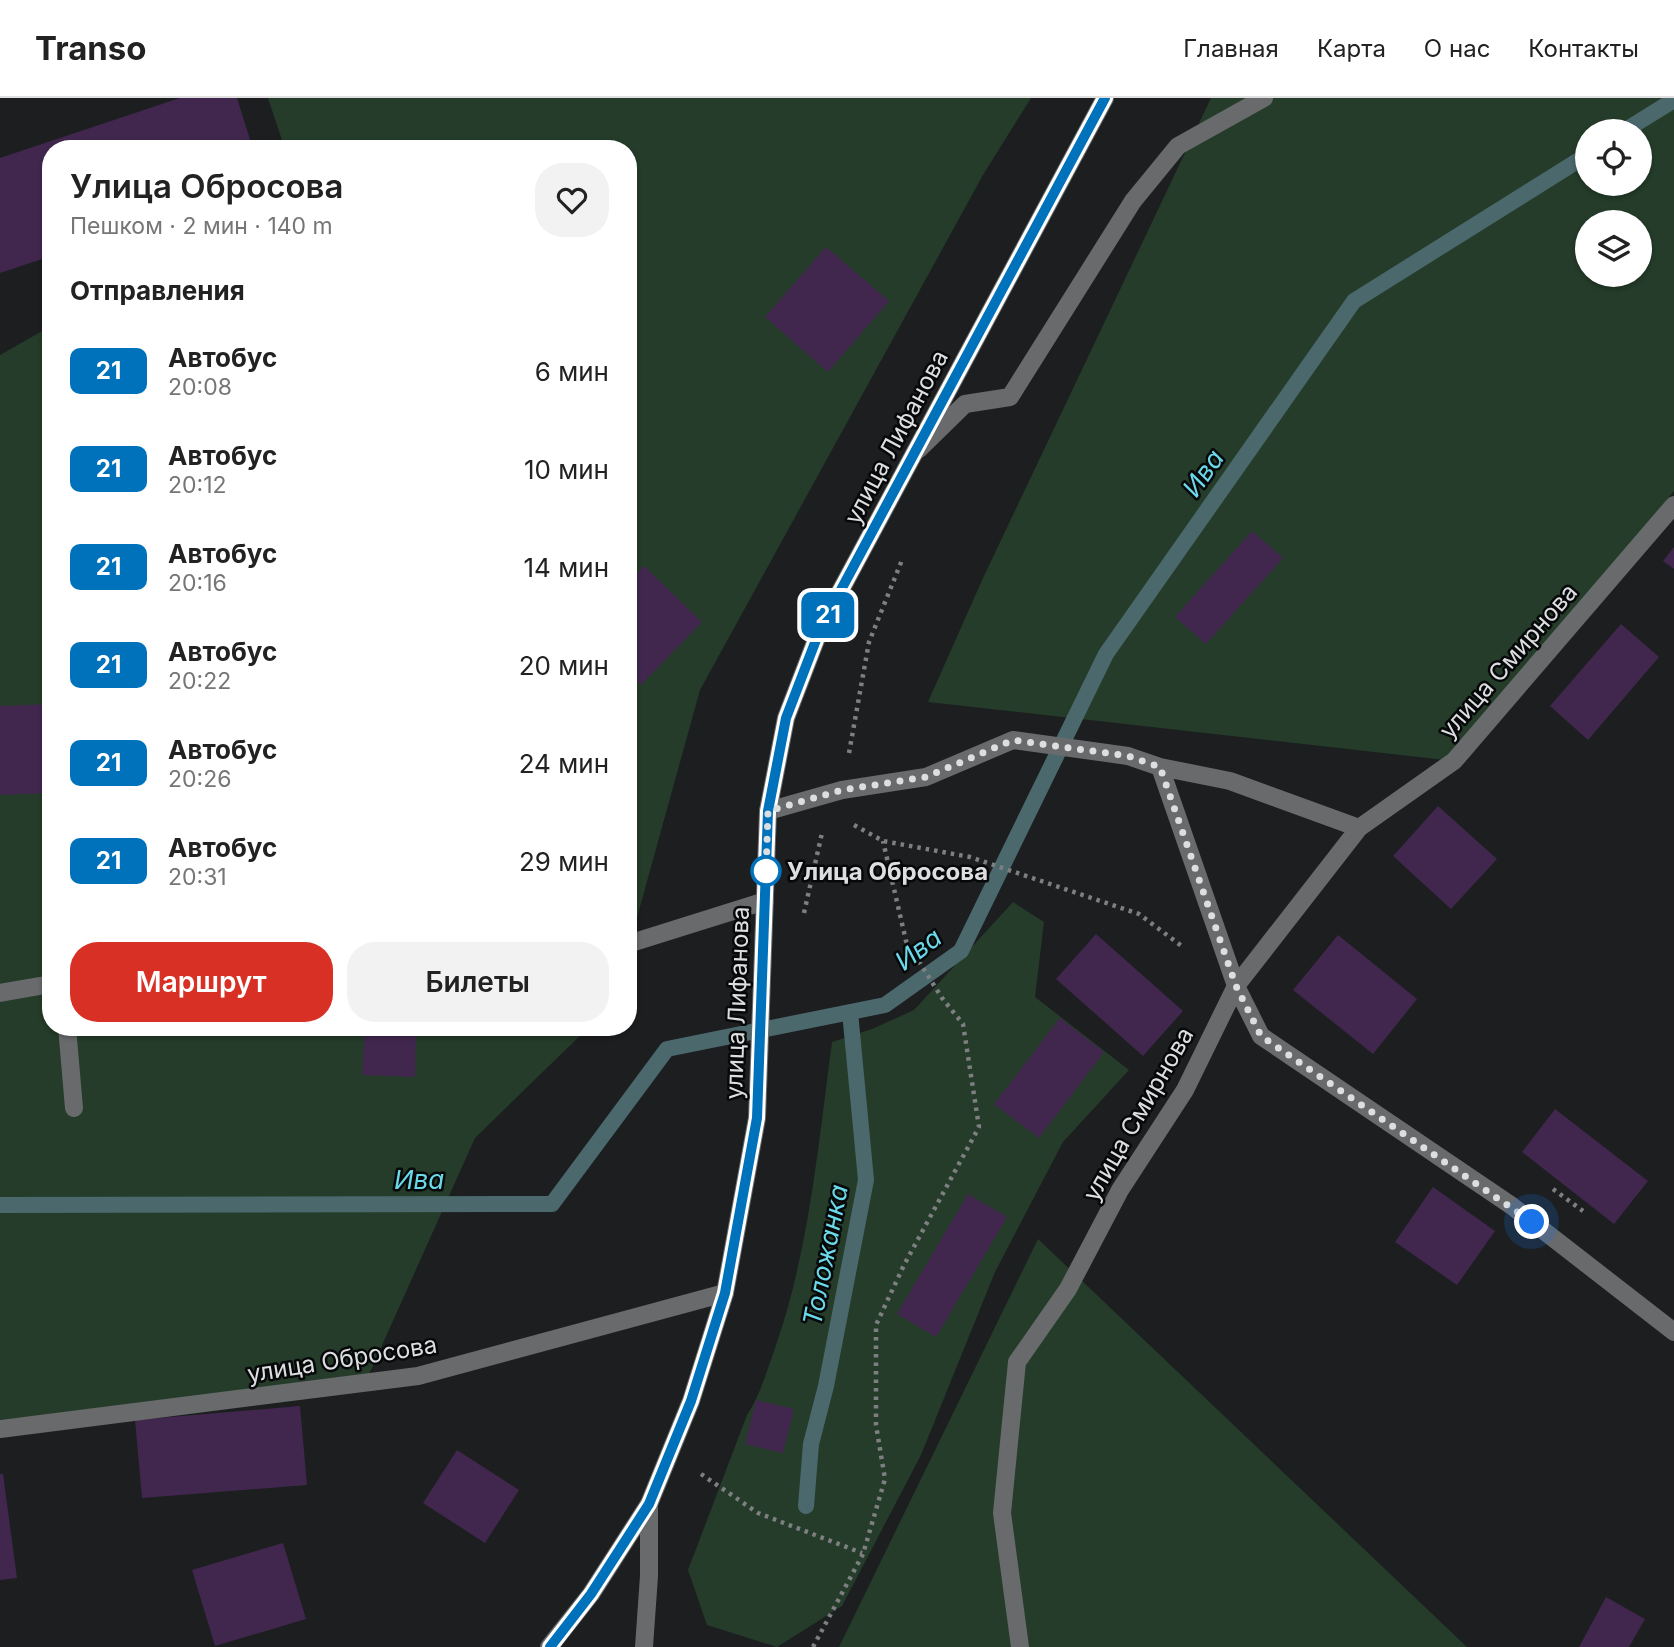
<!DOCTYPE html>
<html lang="ru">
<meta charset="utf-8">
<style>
body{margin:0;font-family:Inter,sans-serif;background:#f2f2f2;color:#222;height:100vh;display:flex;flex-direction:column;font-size:26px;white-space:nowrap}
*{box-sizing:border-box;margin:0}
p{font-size:23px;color:#767676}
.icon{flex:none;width:38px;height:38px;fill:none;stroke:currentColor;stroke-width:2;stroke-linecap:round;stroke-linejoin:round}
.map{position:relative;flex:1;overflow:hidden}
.details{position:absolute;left:42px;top:42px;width:595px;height:896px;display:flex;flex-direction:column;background:#fff;border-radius:28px;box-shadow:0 2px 5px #0004}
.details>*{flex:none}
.badge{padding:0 14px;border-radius:10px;font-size:24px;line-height:46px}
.controls{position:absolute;left:1575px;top:21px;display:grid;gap:14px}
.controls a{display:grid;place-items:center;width:77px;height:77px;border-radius:50%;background:#fff;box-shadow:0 2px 5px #0004;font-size:35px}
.you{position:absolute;width:35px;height:35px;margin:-18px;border:5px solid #fff;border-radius:50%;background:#1a73e8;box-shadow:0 0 0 10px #1a73e833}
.map>.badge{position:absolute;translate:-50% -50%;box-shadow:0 0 0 4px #fff}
h2{padding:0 28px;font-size:26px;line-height:63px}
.round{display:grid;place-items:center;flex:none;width:74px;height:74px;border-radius:28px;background:#f2f2f2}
.headline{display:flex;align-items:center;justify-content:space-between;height:119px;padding:0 28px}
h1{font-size:33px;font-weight:600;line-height:52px}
.button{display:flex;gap:14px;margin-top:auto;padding:14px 28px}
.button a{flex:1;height:80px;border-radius:28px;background:#d93025;color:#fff;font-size:28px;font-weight:600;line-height:80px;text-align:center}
.button a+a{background:#f2f2f2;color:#222}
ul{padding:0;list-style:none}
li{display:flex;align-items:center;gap:21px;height:98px;padding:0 28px}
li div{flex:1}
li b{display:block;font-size:26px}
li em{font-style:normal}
li .badge{min-width:77px;font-weight:700;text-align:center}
header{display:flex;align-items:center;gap:42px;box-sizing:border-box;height:98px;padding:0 35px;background:#fff;border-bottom:2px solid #e0e0e0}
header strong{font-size:33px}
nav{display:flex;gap:38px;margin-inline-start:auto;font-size:24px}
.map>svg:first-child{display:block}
</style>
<header>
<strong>Transo</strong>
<nav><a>Главная</a><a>Карта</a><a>О нас</a><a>Контакты</a></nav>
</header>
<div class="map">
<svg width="1674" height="1549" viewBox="0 0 1674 1549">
<rect width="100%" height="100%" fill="#1c1e20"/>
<!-- green -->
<path fill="#243c29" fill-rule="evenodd" d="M268,0H1031L983,77L700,592L628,852V51H285Z
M1211,0H1674V393L1454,663L928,604L983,480ZM1587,33H1640V86H1587ZM1587,124H1640V177H1587Z
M51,228V929H589L475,1040L366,1283L0,1322V257Z
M1013,804L1044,824L1035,899L1129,972L1063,1044L995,1174L921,1357L842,1508L777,1549L707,1527L688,1472L747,1317C760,1297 766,1275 774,1253C809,1155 818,1048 832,944L872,931L914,912Z
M1038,1141L1467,1549H839Z"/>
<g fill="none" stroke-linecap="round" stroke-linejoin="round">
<!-- stream -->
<path stroke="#4b686c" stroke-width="16" d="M1624,33L1674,2
M0,1107L552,1106L667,951L885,907L961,853L1106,556L1354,203L1587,57
M806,1408L811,1346L826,1288L866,1082L850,914"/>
</g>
<!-- building -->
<path fill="#41274e" d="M180,0H237L253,51H51V158L0,175V60Z
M826,149L889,203L828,274L765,219Z
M1252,433L1283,460L1206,546L1175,519Z
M1674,449V471L1663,463Z
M644,468L702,524L641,587L628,575V484Z
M1621,526L1659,559L1588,642L1550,608Z
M51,606V695L0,697V608Z
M1438,708L1497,761L1451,811L1393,758Z
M1096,836L1183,913L1143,958L1056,881Z
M1338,837L1417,901L1373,956L1293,892Z
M1060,920L1104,954L1039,1040L994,1006Z
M365,929L416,932L415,979L362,977Z
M1555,1011L1648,1083L1614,1126L1522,1054Z
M1433,1089L1495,1133L1457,1187L1395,1144Z
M968,1096L1007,1119L936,1239L897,1216Z
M756,1302L794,1311L783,1355L745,1346Z
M300,1308L307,1387L142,1400L135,1322Z
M457,1352L519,1392L485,1445L423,1405Z
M0,1376H3L17,1480L0,1482Z
M283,1445L306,1521L215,1548L192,1472Z
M1606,1499L1645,1521L1629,1549H1579Z"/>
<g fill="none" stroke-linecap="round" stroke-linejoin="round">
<!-- path -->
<path stroke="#7e7f81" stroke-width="4.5" stroke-dasharray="3.5 5" stroke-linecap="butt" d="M849,655L869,544L902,462
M854,727L883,743L970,759L1139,816L1183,849
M804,815L822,735
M1553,1091L1583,1113
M701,1376L758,1415L862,1455
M813,1549L863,1456L885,1381L876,1327V1227L904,1167L979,1029L963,926L942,900L906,843L883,743"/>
<!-- service -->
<path stroke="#686a6c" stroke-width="18" d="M919,351L965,306L1010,299L1133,103L1178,48L1264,0
M67,929L74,1010
M644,1549L649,1478V1406"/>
<!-- minor -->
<path stroke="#686a6c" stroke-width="18" d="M1160,669L1236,888L1261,938L1512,1108L1674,1234
M768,713L842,692L926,679L1013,642L1128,658L1160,669L1230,683L1359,730
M628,846L765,803
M0,895L51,886
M0,1331L418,1278L725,1195
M1020,1549L1002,1415L1017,1264L1068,1191L1120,1092L1185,992L1236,888L1359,730L1454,663L1674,407"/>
<!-- tertiary -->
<path stroke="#686a6c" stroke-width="18" d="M549,1549L591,1496L649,1406L691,1303L725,1195L757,1020L768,713L786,620L821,529L1105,0"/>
</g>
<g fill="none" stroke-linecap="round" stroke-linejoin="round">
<defs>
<path id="line" d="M550,1549L591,1496L649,1406L691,1303L725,1195L757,1020L768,713L786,620L821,529L1105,0"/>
</defs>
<!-- line casing -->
<use href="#line" stroke="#fff" stroke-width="16"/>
<!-- line -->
<use href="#line" stroke="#0072bc" stroke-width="10"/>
<!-- walk -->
<path stroke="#dddee0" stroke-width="7" stroke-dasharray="0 12.6" d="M766,773V776L768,713L842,692L926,679L1013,642L1128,658L1160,669L1236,888L1261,938L1532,1124"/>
</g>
<!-- markers -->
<circle fill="#fff" stroke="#0072bc" stroke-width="3.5" cx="766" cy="773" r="14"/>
<g text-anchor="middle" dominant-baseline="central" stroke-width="5" stroke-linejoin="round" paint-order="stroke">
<!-- street labels -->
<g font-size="24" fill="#dddee0" stroke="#070809">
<text transform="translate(896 339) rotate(-62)">улица Лифанова</text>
<text transform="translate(1508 563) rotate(-49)">улица Смирнова</text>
<text transform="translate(737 905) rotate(-88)">улица Лифанова</text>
<text transform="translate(1138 1016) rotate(-60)">улица Смирнова</text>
<text transform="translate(342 1261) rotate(-9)">улица Обросова</text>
</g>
<!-- stop labels -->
<g font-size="24" font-weight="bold" fill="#dddee0" stroke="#070809" text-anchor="start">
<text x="787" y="773">Улица Обросова</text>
</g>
<!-- water labels -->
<g font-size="26" font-style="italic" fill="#6ad9ea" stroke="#070809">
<text transform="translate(1203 375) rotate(-55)">Ива</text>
<text transform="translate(918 851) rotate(-37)">Ива</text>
<text x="419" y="1081">Ива</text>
<text transform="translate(825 1157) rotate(-79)">Толожанка</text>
</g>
</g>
</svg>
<div class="controls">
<a><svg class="icon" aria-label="locate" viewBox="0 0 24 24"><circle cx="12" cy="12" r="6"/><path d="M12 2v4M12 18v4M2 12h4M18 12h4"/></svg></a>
<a><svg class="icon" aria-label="layers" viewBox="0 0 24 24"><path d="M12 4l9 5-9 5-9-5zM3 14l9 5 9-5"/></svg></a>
</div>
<div class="you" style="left:1532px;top:1124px"></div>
<b class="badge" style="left:828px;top:517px;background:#0072bc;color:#fff">21</b>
<section class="details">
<div class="headline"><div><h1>Улица Обросова</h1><p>Пешком · 2 мин · 140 m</p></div><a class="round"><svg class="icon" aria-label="heart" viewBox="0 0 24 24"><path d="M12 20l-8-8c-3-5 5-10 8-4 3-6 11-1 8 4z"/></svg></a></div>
<h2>Отправления</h2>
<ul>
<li><span class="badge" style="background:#0072bc;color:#fff">21</span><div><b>Автобус</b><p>20:08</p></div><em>6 мин</em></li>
<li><span class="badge" style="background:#0072bc;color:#fff">21</span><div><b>Автобус</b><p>20:12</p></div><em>10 мин</em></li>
<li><span class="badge" style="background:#0072bc;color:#fff">21</span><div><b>Автобус</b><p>20:16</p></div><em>14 мин</em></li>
<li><span class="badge" style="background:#0072bc;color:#fff">21</span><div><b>Автобус</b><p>20:22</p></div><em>20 мин</em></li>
<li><span class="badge" style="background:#0072bc;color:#fff">21</span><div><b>Автобус</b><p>20:26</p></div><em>24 мин</em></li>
<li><span class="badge" style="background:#0072bc;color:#fff">21</span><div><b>Автобус</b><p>20:31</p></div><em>29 мин</em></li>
</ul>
<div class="button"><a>Маршрут</a><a>Билеты</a></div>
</section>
</div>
